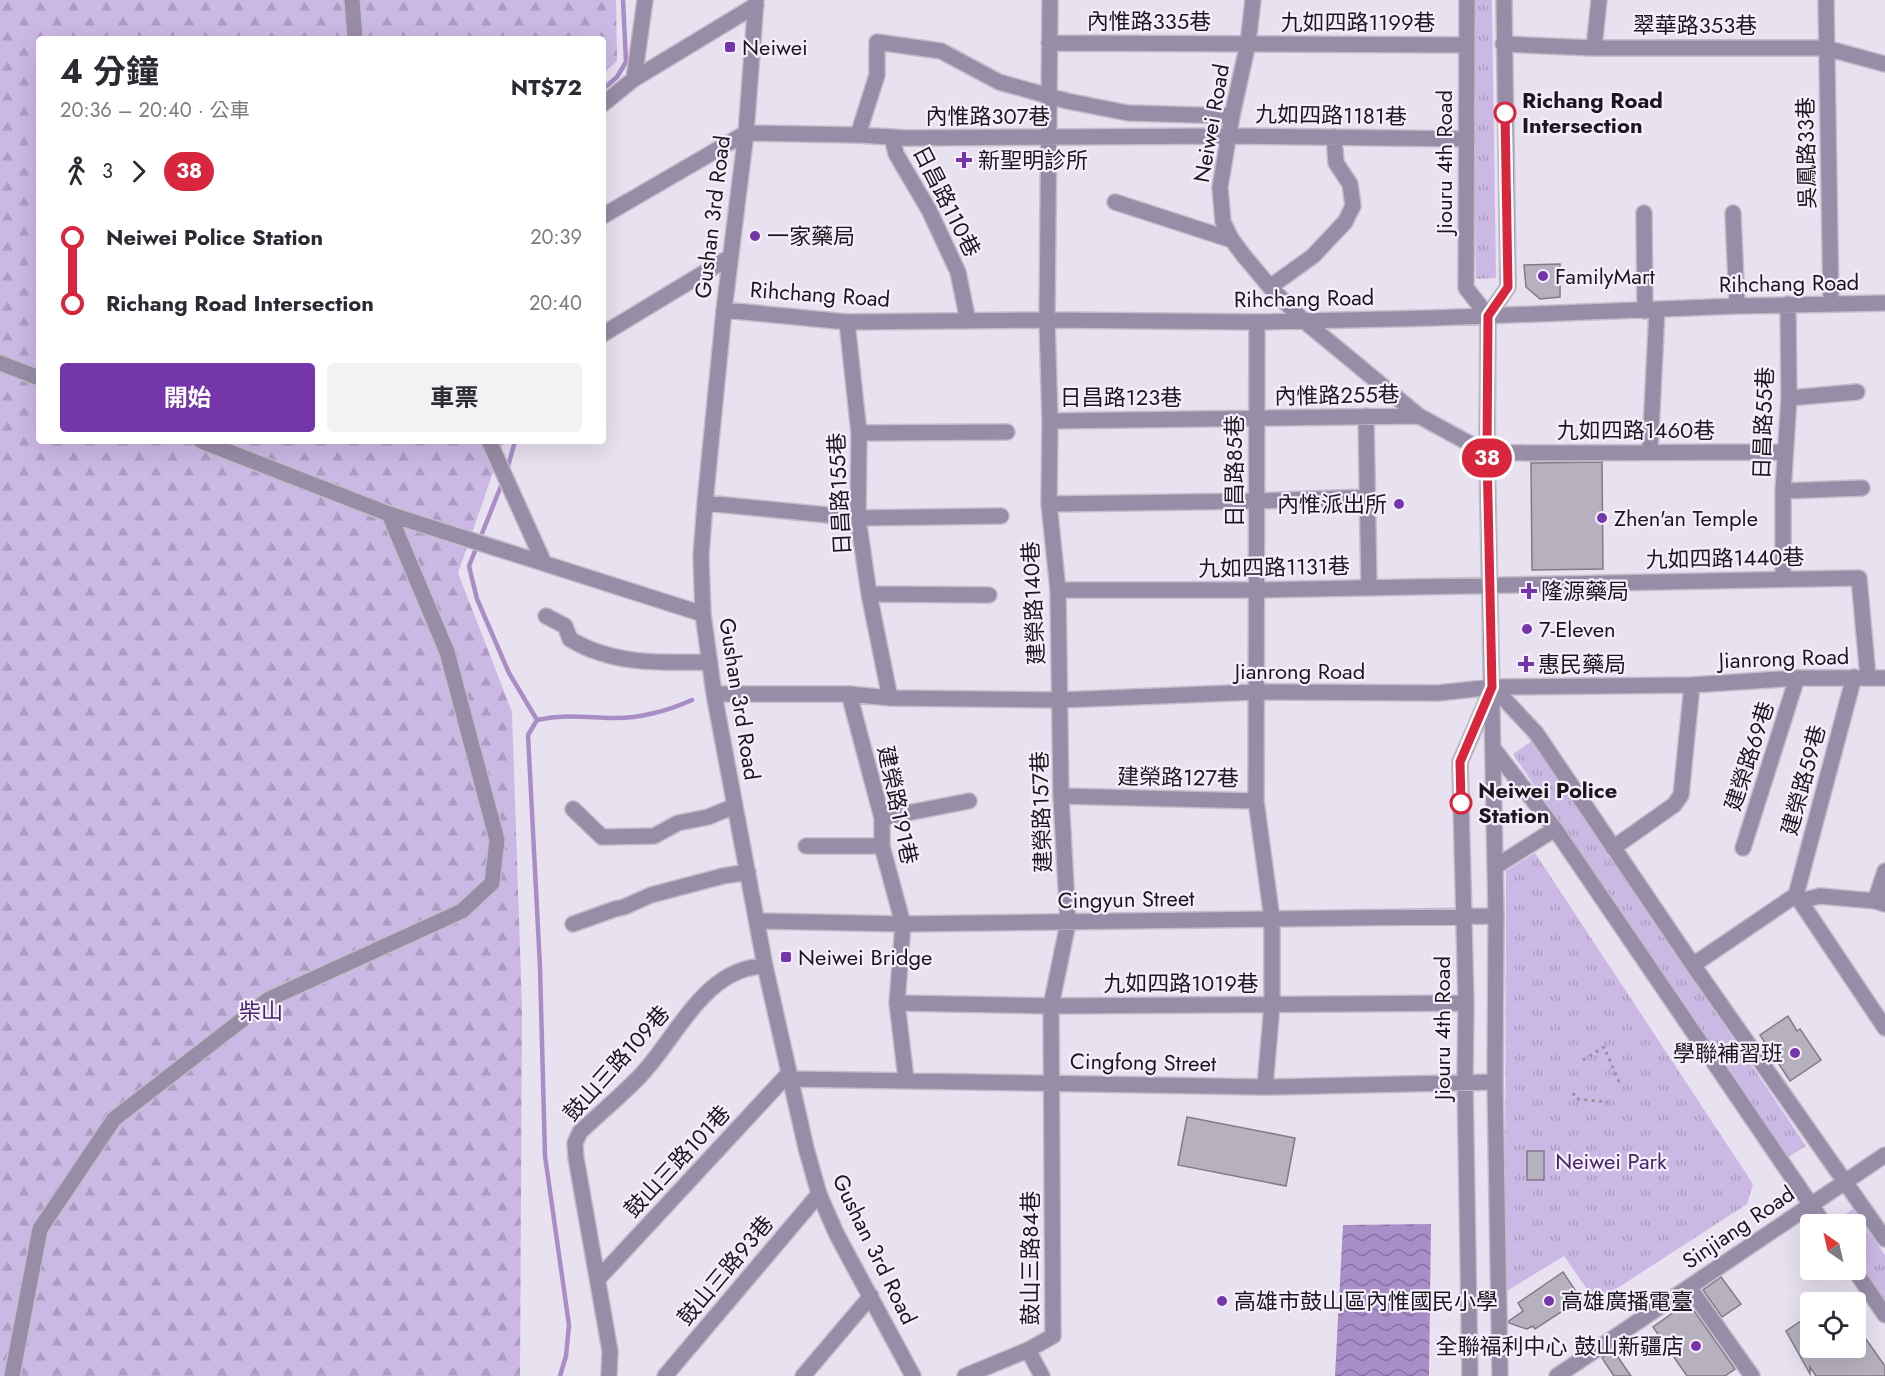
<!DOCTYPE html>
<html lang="zh-TW">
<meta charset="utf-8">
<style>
body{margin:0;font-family:Jost,"Noto Sans TC",sans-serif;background:#f2f2f3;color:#2b2b33;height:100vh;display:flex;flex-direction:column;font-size:22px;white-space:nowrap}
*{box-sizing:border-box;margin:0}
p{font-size:20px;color:#7c7c81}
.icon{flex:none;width:33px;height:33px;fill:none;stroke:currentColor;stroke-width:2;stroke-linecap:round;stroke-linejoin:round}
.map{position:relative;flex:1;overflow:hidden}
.details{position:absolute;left:36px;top:36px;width:570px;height:408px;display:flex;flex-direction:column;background:#fff;border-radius:6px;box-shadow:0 6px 24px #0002}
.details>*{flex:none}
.badge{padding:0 12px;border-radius:20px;font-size:21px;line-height:39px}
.needle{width:39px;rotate:326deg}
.tools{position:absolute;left:1800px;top:1214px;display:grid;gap:12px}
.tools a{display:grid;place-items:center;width:66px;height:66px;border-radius:6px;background:#fff;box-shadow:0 6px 24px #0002;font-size:30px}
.map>.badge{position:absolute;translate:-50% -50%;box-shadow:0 0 0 3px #fff}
.legs{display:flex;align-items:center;gap:9px;height:66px;padding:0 24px;font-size:20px}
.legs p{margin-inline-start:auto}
.overview{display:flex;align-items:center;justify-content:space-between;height:102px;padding:0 24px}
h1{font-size:33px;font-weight:700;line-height:45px}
.button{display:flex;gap:12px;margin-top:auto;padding:12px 24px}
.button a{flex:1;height:69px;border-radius:6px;background:#7536ab;color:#fff;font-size:24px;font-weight:700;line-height:69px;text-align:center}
.button a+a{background:#f2f2f3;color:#2b2b33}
ul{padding:0 24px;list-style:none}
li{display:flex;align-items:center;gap:21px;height:66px;font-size:22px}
li i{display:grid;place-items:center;width:9px;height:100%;margin:0 8px;background:currentColor}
li i::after{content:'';width:15px;height:15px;margin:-8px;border:4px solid;border-radius:50%;background:#fff}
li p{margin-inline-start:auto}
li:first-child i{background:linear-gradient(#0000 50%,currentColor 0)}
li:last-child i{background:linear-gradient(currentColor 50%,#0000 0)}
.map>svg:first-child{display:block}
</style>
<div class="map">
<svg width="1885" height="1376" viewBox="0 0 1885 1376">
<defs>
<pattern id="grass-tufts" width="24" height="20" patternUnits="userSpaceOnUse" patternTransform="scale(1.5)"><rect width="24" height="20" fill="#cbb8e4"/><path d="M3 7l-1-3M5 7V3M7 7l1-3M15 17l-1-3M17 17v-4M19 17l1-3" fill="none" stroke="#ae9dc3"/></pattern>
<pattern id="forest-firs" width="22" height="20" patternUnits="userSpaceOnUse" patternTransform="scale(1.5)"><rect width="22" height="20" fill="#cbb8e4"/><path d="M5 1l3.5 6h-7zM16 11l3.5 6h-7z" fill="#ae9dc3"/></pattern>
<pattern id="water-waves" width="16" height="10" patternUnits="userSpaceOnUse" patternTransform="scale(1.5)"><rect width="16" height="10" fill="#a88dc7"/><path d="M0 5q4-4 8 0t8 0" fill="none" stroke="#8872a1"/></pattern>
</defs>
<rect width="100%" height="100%" fill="#e8e1f0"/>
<!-- grass -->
<path fill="url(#grass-tufts)" d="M1472,0H1492L1496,278L1476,279Z
M1532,741L1806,1146L1787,1158L1513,754Z
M1535,853L1753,1184L1747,1204L1596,1302L1564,1256L1505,1292L1506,871Z
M1853,1209L1885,1255V1300L1856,1257V1224L1832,1223Z"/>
<!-- forest -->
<path fill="url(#forest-firs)" d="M0,0H616L617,61L603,74V39H39V441H504L458,573L512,712L522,1008L520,1376H0Z"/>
<!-- water -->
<path fill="url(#water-waves)" d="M1431,1224L1429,1376H1335L1343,1225Z"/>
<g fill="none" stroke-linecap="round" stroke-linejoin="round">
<!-- stream -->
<path stroke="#a88dc7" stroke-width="4.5" d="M603,89L617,77L626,62L623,0
M507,470L515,441
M503,481L469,566L477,599L509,673L537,720L528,735L540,967L545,1156L569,1325L566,1356L560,1376
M537,720C564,714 583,717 611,718C637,719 668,711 692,700"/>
</g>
<!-- building -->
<path fill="#b7b1bf" stroke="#807b88" stroke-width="1.5" d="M1560,264V297L1540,299L1526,287L1524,265Z
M1602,462L1603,569L1532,570L1531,463Z
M1788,1016L1797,1031L1800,1029L1821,1060L1790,1081L1760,1035Z
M1187,1117L1295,1138L1286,1186L1178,1165Z
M1527,1151H1544V1180H1527Z
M1563,1272L1581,1299L1535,1329L1533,1326L1527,1329L1509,1323V1321L1523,1311L1518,1303Z
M1721,1277L1741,1304L1722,1317L1703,1290Z
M1688,1302L1735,1369L1725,1376H1687L1653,1327Z
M1810,1315V1347H1856V1325L1885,1366V1376H1816L1810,1367V1374L1786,1331Z
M1613,1350L1631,1376H1614L1602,1358Z"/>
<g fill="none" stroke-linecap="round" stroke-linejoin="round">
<defs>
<path id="minor" d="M352,0L355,39
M756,0L746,133L724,310L705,503L701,556L703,614L714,694L765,966L806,1148L819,1194L837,1235L913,1376
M1050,0L1047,320L1050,421L1419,416
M1253,0L1248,43L1232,116L1220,187L1223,222L1232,240L1244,256L1270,287L1303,320L1419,416L1487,453L1785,452
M1467,0L1466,288L1488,316
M1826,0L1831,304
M1049,43L1467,45
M1503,44L1594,48H1826L1885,64
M1594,48L1599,0
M634,79L645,0
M603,104L634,79L756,5
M858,135L877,75V42L941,51L999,82L1067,101L1128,113L1232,116
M892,137L896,154L929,210L958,272L968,321
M1115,202L1232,240
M1644,213L1645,311
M1733,213L1737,306
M603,216L746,133L858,135L907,138L1230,136L1467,139
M1270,287L1313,256L1345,222L1353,206L1350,184L1336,163L1334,137
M724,310L847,322L1047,320L1257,322L1433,318L1737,306L1885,303
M847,322L859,433L858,518L869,594L890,698
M603,334L730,257
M0,363L39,378
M1789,398L1857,392
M1366,416L1369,588
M859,433L1007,432
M489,441L544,563
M1650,451L1657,310
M1783,491L1862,488
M705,503L858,518L1001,516
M1049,504L1257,501L1368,497
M389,514L703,614
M1783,579V491L1789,398L1788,304
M1058,590H1257L1859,578L1868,677
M869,594L989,595
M546,616L565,626L570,639C612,665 662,663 710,662
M1493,687L1536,733L1693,965L1885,1239
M714,694H849L890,698L1060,700L1256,692L1438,693L1493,687L1692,685L1797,678H1885
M849,694L882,818V846L903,924L897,1003L906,1079
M1493,748L1555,829L1824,1224
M1061,796L1256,801L1257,322
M1256,801L1272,919V1005L1265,1087
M573,809L602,837L654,836L678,823L708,817L735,806
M882,818L969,801
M806,846H882
M1613,848L1674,805L1681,795L1692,685
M1743,848L1797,678
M1495,867L1555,829
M1796,895L1854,677
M1800,901L1820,896L1875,901L1885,904
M1875,901L1885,871
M757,921L903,924L1496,916
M573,924L615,909L624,907L651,895L723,876L748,872
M1693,965L1796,895L1885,1028
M897,1003L1051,1006L1466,1003
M791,1079L1265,1087L1495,1082
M1854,1269L1885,1315
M598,1279L789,1073
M1689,1287L1752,1376
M1028,1350L1042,1376
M12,1376L40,1229L114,1119L269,999L462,911L492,883L497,840L447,652L389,514L201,441
M609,1376L610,1351L576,1158L575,1143L580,1132C600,1113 622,1095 641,1075C677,1037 705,967 765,966
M665,1376L819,1194
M803,1376L871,1296
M965,1376L1028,1350L1053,1336L1051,1006L1068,923L1061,796L1058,590L1049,504L1050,421
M1470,1376L1465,1082L1466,1003L1460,762L1490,693
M1500,1376L1495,1082L1496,916L1487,453L1488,316L1508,287L1504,0
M1557,1376L1885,1155"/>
</defs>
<!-- minor casing -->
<use href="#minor" stroke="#c3bdca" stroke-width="18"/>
<!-- path -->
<path stroke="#99949f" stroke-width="3" stroke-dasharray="3 4.5" stroke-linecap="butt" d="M1583,1060L1604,1047L1620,1084
M1573,1093L1576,1099L1608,1102"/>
<!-- minor -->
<use href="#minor" stroke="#988da7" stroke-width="15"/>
</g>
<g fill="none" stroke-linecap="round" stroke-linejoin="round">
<defs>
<path id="line-1" d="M1461,803L1460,762L1492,687L1487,453L1488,316L1508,287L1505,113"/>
</defs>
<!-- line-1 casing -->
<use href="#line-1" stroke="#fff" stroke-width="14"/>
<!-- line-1 -->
<use href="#line-1" stroke="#d7263d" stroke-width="9"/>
</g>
<!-- markers -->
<g fill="#7536ab" stroke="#f5effd" stroke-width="2">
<rect x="724" y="41" width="12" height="12" rx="3"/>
<path d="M961 151h6v6h6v6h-6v6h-6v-6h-6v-6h6z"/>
<circle cx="755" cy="236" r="6"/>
<circle cx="1543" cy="276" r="6"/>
<circle cx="1399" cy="504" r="6"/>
<circle cx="1602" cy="518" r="6"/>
<path d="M1526 582h6v6h6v6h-6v6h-6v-6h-6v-6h6z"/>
<circle cx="1527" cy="629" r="6"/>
<path d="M1523 655h6v6h6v6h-6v6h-6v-6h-6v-6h6z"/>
<rect x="780" y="951" width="12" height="12" rx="3"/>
<circle cx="1795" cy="1053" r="6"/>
<circle cx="1222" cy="1301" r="6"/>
<circle cx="1549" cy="1301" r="6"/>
<circle cx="1696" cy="1346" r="6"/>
</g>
<g fill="#fff" stroke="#d7263d" stroke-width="3">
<circle cx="1505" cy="113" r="10"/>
<circle cx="1461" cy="803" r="10"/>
</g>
<g text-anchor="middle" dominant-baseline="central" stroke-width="4.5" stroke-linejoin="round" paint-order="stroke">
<!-- street labels -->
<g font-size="22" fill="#1b181d" stroke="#f5effd">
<text x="1149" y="21">內惟路335巷</text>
<text x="1358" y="22">九如四路1199巷</text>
<text x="1695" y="25">翠華路353巷</text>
<text transform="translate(1331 115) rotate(1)">九如四路1181巷</text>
<text x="988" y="116">內惟路307巷</text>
<text transform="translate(1211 123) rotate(-80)">Neiwei Road</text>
<text transform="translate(1806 153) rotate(-91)">吳鳳路33巷</text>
<text transform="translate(1444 162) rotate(-90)">Jiouru 4th Road</text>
<text transform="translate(947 201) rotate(63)">日昌路110巷</text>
<text transform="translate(712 217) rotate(-83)">Gushan 3rd Road</text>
<text transform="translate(1789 283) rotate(-1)">Rihchang Road</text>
<text transform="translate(820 294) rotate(4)">Rihchang Road</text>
<text transform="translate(1304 298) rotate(-1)">Rihchang Road</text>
<text transform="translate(1337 395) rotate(-1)">內惟路255巷</text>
<text x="1121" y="397">日昌路123巷</text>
<text transform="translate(1763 423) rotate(-88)">日昌路55巷</text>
<text x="1636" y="430">九如四路1460巷</text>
<text transform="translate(1234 471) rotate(-90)">日昌路85巷</text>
<text transform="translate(839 494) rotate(-93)">日昌路155巷</text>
<text transform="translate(1725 558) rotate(-1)">九如四路1440巷</text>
<text transform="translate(1274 567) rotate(-1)">九如四路1131巷</text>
<text transform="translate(1033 603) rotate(-93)">建榮路140巷</text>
<text transform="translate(1784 658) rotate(-2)">Jianrong Road</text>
<text x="1300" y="671">Jianrong Road</text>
<text transform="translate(740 699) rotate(81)">Gushan 3rd Road</text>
<text transform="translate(1749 756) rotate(-72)">建榮路69巷</text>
<text transform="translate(1178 777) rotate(1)">建榮路127巷</text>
<text transform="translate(1803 780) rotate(-75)">建榮路59巷</text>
<text transform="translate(898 805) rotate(78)">建榮路191巷</text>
<text transform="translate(1041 812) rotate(-92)">建榮路157巷</text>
<text transform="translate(1126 899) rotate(-1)">Cingyun Street</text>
<text x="1181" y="983">九如四路1019巷</text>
<text transform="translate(1442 1028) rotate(-90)">Jiouru 4th Road</text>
<text transform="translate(1143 1062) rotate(1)">Cingfong Street</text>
<text transform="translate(616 1063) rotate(-48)">鼓山三路109巷</text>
<text transform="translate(677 1161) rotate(-47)">鼓山三路101巷</text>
<text transform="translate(1738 1227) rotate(-34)">Sinjiang Road</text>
<text transform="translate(875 1249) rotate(64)">Gushan 3rd Road</text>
<text transform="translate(1030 1258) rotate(-90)">鼓山三路84巷</text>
<text transform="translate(725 1270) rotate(-50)">鼓山三路93巷</text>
</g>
<!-- poi labels -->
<g font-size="22" fill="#1b181d" stroke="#f5effd" text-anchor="start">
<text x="742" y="47">Neiwei</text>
<text x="978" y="160">新聖明診所</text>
<text x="767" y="236">一家藥局</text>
<text x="1555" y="276">FamilyMart</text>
<text x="1387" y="504" text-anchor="end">內惟派出所</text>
<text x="1614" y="518">Zhen'an Temple</text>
<text x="1541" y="591">隆源藥局</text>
<text x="1539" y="629">7-Eleven</text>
<text x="1538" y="664">惠民藥局</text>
<text x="798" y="957">Neiwei Bridge</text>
<text x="1783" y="1053" text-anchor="end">學聯補習班</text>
<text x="1234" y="1301">高雄市鼓山區內惟國民小學</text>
<text x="1561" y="1301">高雄廣播電臺</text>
<text x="1684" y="1346" text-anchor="end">全聯福利中心 鼓山新疆店</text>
</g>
<!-- stop labels -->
<g font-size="22" font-weight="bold" fill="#1b181d" stroke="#f5effd" text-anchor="start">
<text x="1522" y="100">Richang Road<tspan x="1522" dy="25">Intersection</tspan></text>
<text x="1478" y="790">Neiwei Police<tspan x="1478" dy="25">Station</tspan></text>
</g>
<!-- park labels -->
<g font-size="22" fill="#49246a" stroke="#f5effd">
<text x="261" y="1011">柴山</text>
<text x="1611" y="1161">Neiwei Park</text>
</g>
</g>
</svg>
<div class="tools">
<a><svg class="needle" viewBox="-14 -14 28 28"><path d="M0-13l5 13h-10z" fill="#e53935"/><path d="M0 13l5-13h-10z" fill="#7c7c81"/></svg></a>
<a><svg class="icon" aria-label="locate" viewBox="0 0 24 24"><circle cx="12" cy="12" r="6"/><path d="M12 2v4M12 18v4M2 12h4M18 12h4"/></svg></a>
</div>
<b class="badge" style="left:1487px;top:458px;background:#d7263d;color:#fff">38</b>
<section class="details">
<div class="overview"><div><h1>4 分鐘</h1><p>20:36 – 20:40 · 公車</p></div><b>NT$72</b></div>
<div class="legs"><svg class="icon" aria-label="walk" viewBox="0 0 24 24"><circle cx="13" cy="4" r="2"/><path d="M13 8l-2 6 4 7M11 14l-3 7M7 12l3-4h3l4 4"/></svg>3<svg class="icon" aria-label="forward" viewBox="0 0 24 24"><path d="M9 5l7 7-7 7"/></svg><b class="badge" style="background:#d7263d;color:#fff">38</b></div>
<ul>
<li><i style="color:#d7263d"></i><b>Neiwei Police Station</b><p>20:39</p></li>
<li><i style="color:#d7263d"></i><b>Richang Road Intersection</b><p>20:40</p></li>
</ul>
<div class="button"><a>開始</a><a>車票</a></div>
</section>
</div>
